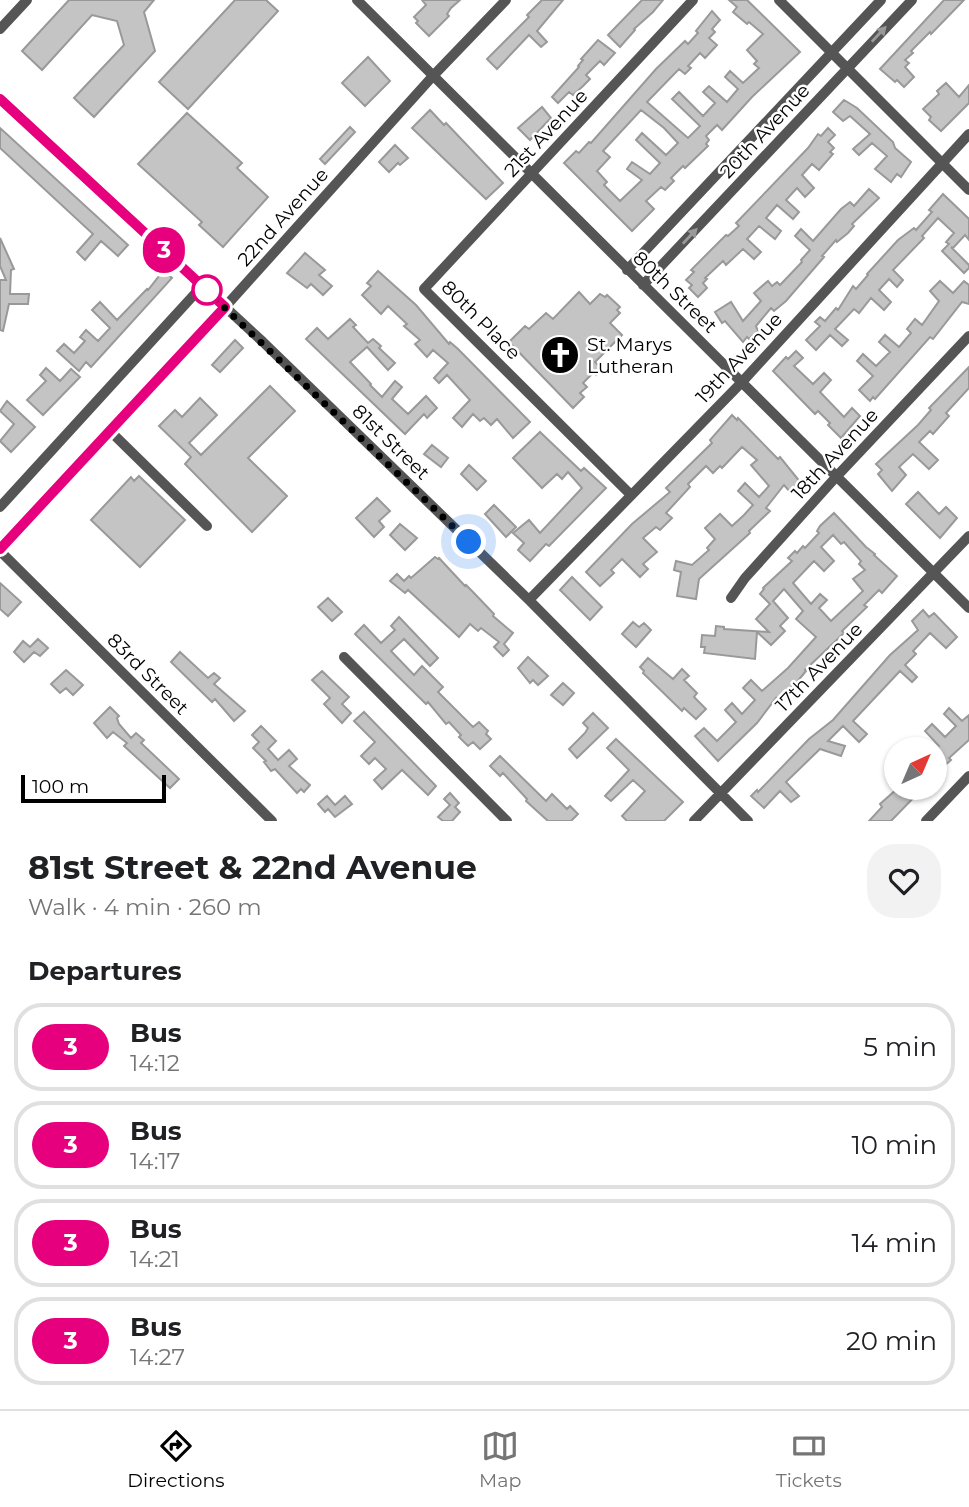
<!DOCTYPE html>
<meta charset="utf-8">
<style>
body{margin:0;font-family:Montserrat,sans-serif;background:#f2f2f2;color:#202124;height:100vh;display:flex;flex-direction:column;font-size:26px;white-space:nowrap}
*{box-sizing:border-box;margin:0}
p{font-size:23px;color:#757577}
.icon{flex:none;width:38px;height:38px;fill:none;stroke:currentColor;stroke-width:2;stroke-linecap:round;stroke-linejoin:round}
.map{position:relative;height:821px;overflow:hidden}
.side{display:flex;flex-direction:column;background:#fff;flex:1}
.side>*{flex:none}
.badge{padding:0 14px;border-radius:23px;font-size:24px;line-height:46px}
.needle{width:46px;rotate:44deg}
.buttons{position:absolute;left:884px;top:737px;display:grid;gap:14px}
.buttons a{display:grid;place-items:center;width:63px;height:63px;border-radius:50%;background:#fff;box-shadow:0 2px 5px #0004;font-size:35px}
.scale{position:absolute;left:21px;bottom:18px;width:145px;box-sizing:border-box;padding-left:7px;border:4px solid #000;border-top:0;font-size:19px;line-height:24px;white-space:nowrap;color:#000;-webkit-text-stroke:5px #fff;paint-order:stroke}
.you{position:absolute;width:35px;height:35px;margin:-18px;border:5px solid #fff;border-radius:50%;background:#1a73e8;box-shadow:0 0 0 10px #1a73e833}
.map>.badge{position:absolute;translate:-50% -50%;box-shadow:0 0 0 4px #fff}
h2{padding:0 28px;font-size:26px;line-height:63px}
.round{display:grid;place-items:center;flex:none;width:74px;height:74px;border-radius:28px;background:#f2f2f2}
.headline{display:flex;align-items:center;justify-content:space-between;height:119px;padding:0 28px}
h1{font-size:33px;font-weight:700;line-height:52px}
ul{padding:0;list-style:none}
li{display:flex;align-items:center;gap:21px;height:88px;margin:0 14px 10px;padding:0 14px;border:4px solid #e0e0e0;border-radius:28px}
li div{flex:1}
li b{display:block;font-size:26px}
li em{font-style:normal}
li .badge{min-width:77px;font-weight:700;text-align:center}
.tabs{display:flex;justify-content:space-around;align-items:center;height:98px;border-top:2px solid #e0e0e0;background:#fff;font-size:19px;color:#757577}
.tabs a{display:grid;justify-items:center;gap:4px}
.tabs .current{color:#000}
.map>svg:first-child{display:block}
</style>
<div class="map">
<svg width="969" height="821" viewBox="0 0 969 821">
<rect width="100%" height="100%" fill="#fff"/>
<!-- building -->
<path fill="#c4c4c4" stroke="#999" stroke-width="2" fill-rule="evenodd" d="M69,0H154L144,12L155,51L94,117L74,98L124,45L117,21L92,15L42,70L22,51Z
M235,0H266L278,11L188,109L159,82Z
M422,0H460L451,8L447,14L449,16L429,36L416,23L418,21L414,17L426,5Z
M542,0H563L537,31L547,42L541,47L529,35L497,69L487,59L529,17L527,15Z
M642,0H663L653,12L634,29L635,30L620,47L608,35Z
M729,0H747L800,52L752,97L722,130L717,125L706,136L709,140L706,144L708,146L685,168L683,166L671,178L674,181L665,190L661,187L646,201L654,209L632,231L564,163L576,151L579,153L589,142L591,143L656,69L685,41L688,44L698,33L696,31L712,11L720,20L712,29L715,32L709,38L717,45L705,58L700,53L688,66L691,68L685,74L679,69L647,102L688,138L700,126L672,99L679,92L703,116L715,103L703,92L709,86L727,102L738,89L725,77L730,71L743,83L759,68L754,64L757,61L747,50L763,34L749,22L747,24L733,12L737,7ZM641,110L664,128L678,143L666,155L642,133L636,140L660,163L650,174L632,162L627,169L642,180L620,201L604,185L607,182L597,171L610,157L603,151Z
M944,0H964L931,34L930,32L911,51L913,53L905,60L909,63L905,67L914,77L904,87L897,80L895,82L880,69Z
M598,40L615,53L604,65L600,61L586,75L590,79L582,87L573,95L569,92L558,103L552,97L579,67L578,66L583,60L581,59Z
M368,57L390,81L365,106L342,83Z
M946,83L959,97L969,85V103L941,131L929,120L931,117L923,109L939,94L937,91Z
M844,100L857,108L893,142L895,148L911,162L901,177L897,174L891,182L875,169L887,156L872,143L859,155L853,149L870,134L850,116L843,121L833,112Z
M542,107L551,118L530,140L518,128Z
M430,110L444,125L446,123L503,183L486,199L412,128Z
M187,113L242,163L237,168L268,197L223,247L199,225L202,222L138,164Z
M350,127L355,132L325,164L320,159Z
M0,128L128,245L118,256L101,241L85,260L77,252L93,234L0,148Z
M828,128L835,135L828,142L834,148L830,152L833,154L819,170L812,164L802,175L814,188L805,197L797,188L786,200L799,212L793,219L777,205L766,218L781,231L775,239L759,226L747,239L761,252L754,259L743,249L726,265L723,261L705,278L707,279L703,283L707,288L698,297L689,288L692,285L686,280L694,272L691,270L726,235L728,236L739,226L736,223L808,148L818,134L821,136Z
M395,145L408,158L400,165L398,163L389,172L379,162Z
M869,189L879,198L852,224L854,226L848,233L837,242L836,240L822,256L824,257L786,301L774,311L771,308L756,326L758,331L749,339L747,337L743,342L725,321L722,323L715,312L731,302L743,321L761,301L754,293L768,281L772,286L777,282L780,285L802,262L801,260L810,250L795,236L801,229L813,241L841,209L850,202L854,206Z
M943,194L969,219V240L965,235L953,248L951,247L969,265V268L964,273L942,251L949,244L946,242L954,233L938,218L922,236L924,238L893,270L903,280L897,287L889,279L879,290L891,302L884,310L871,298L859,313L854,309L835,329L848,340L842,346L830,335L816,350L806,340L820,326L815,322L820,317L825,321L836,308L838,310L853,286L856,289L868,275L867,274L898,240L914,228L916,230L932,212L929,210Z
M0,238L14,269L11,270L10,294H29L28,304H9L3,331L0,330V280H6L0,266Z
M305,253L325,270L319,275L332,286L323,295L311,284L307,288L287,273Z
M163,271L172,278L91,367L86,362L79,371L57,351L64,344L74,353L85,341L80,337L86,330L98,341L110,328L92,310L100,302L117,320L147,289L148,290Z
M378,271L416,305L449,344L450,342L458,349L530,422L513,438L497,419L491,425L484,418L480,421L473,414L462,427L453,418L470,400L447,375L439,383L434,378L448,363L433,350L427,357L415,344L420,340L404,326L407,324L388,306L381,314L362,295L371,286L367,283Z
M940,281L953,293L964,281L969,285V304L962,302L933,339L930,337L875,399L873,397L870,401L859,390L873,376L857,361L863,354L876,366L890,352L879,342L885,335L899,347L911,333L907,329L915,319L922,325L939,301L930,291Z
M579,292L590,304L600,294L605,297L607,295L620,307L617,310L620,313L610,323L622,335L595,362L602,369L596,375L594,372L583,383L587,387L580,393L584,397L573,408L509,342L525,326L529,329L546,313L553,319Z
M350,319L356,325L353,327L368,343L373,339L381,346L379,348L395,363L388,370L367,347L350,362L371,384L370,385L382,397L395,381L402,387L392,399L408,414L426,396L437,408L427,418L424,414L405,434L306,339L317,328L328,339Z
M235,340L243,348L220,372L212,365Z
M796,351L803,358L794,366L813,384L824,373L831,380L820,392L844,417L852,408L860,416L841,438L828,425L830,423L818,411L815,414L773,371L786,357L788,359Z
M969,367V388L946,413L949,416L933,434L930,431L919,442L938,460L929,469L913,454L899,467L906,475L892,491L878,474L882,470L876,464L918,425L931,410L929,408Z
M46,368L60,381L71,369L80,377L43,415L27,400L46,381L40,375Z
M270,386L295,411L248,458L287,496L252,532L185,464L191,457L159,426L175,410L182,417L200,398L217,415L189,443L201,455Z
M7,401L35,427L11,452L0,441L14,424L0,411Z
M732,415L737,420L738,418L778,459L780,457L801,483L791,493L784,485L766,508L770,511L749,531L750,533L699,579L696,599L677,596L681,572L674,570L676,561L692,565L709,550L707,548L715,539L705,528L720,514L732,526L744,515L753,505L738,491L745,483L759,497L769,486L751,465L757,460L742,447L722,468L720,466L713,473L706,466L688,484L690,487L666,513L672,518L660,530L656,527L643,538L657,552L643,564L648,569L640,577L622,559L611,570L614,573L600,586L586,572L632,524L670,492L666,488L712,443L710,440Z
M540,432L581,471L584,468L606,488L549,546L546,544L530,561L518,550L524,543L513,533L529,520L540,533L582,488L568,472L562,479L557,474L542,488L513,458Z
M432,445L448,458L441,467L424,454Z
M469,465L486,481L477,490L461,474Z
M139,476L185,520L140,567L91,520L131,477L134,481Z
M918,492L939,514L946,507L957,518L940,538L906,504Z
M377,498L390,511L379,521L384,527L374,537L356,518Z
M494,505L516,527L506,537L485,514Z
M834,513L866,547L875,554L874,555L897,576L882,593L879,590L864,605L867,607L842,631L844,633L805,670L806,671L797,682L777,700L776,698L757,723L718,761L695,736L704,728L717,741L736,722L725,710L732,703L742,714L755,700L743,688L751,680L762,691L788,668L816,637L796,619L803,611L784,589L773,601L788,618L780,626L785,631L771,645L757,632L755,659L704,653L705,647H701L702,635L715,636L716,626L724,627V629L769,632L756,619L770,604L760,594L764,589L763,588L792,561L788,558L795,551L797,553L803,546L805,548L819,533L817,531L820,526ZM833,535L841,544L844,542L861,561L859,564L865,570L853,579L863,591L831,621L819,608L827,600L820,594L811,604L793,583L814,561L824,571L834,561L821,547Z
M400,524L417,538L405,550L390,535Z
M435,557L438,559L439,558L465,586L466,585L473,592L494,614L493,616L513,633L504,644L509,650L503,656L494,647L499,642L481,628L478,631L470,624L459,637L408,590L405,593L390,581L397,574L404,581L409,576L411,578Z
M572,577L602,607L590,620L560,590Z
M0,583L21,602L8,616L0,609Z
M328,598L342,612L332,621L318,607Z
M923,610L929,617L934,613L957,637L946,648L930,633L913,651L916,654L905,665L917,677L912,682L900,671L853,721L867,734L859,742L843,726L828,741L845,746L841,756L820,749L786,782L799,796L791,802L780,791L764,808L751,796L757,790L758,792L809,739L833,720L890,655L918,630L912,621Z
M399,617L438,658L430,666L404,639L391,651L414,675L422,666L443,687L438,692L473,727L479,722L488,731L486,734L491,739L480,749L473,742L468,746L459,737L461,735L449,722L446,724L428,702L426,704L355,634L364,625L381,643L395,630L391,626Z
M633,622L639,627L644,623L651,630L636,647L622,634Z
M38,639L48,648L40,656L34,652L24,662L14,652L23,641L30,647Z
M180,652L208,678L214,673L220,678L214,684L245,711L234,721L215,699L212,702L171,662Z
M528,657L548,676L538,685L533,680L530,683L518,668Z
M648,658L673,679L682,669L689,676L684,680L697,693L694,697L706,709L696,719L684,708L682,711L643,673L644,671L640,667Z
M66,670L83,685L73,695L66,688L60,693L51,684Z
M322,671L349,697L342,704L351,713L342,723L324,704L330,698L312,680Z
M563,683L574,693L563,705L551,695Z
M110,707L119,716L117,718L119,724L131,738L136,733L144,740L141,743L179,779L170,788L124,746L127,743L113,732L107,738L94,723Z
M949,708L962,721L969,715V740L949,758L951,760L943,767L941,765L934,772V751L939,746L925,731L932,724L945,737L956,726L944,714Z
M364,712L436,786L428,795L402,770L382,789L374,780L386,769L375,758L369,764L361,756L375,742L354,721Z
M593,713L608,728L577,758L569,749L585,733L588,728L583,723Z
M261,726L276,741L268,749L278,760L289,750L297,759L289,766L310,785L304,792L301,789L297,793L275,769L271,771L264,762L266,761L253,748L259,742L252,735Z
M616,739L683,802L664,821H627L622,816L645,791L633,780L611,801L605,796L629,770L607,748Z
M500,756L546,801L552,794L567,809L570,806L578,814L571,821H548L526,801L527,799L503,773L500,776L490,766Z
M898,788H923L891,821H869L882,807L880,804Z
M450,793L459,803L455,807L460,812L452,821H443L438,817L450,805L444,799Z
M327,796L335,805L345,796L352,804L335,817L328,809L325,812L318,804Z"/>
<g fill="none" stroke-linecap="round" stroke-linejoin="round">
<!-- minor -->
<path stroke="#555" stroke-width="10" d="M357,0L969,608
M779,0L969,190
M0,29L27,0
M0,99L263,342L529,600L748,821
M627,270L881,0
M643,285L912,0
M110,431L207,526
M631,495L424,289L693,0
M0,507L202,286
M0,549L225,307L432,77L506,0
M0,551L272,821
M731,598L745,578L836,477L969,336
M529,600L742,382L969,134
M344,657L507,821
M694,821L969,536
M926,821L969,776"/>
</g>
<!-- one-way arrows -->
<defs><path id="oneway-solid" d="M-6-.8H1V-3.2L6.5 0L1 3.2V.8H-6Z" transform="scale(1.75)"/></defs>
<g fill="#999">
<use href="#oneway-solid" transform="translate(879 34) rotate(-47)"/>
<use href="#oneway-solid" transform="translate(690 236) rotate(-47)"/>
</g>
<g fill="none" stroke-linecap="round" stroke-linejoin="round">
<defs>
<path id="line" d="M0,99L225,307L0,549"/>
</defs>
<!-- line casing -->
<use href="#line" stroke="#fff" stroke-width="16"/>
<!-- line -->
<use href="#line" stroke="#e6007e" stroke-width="10"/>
<!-- walk -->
<path stroke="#000" stroke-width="7" stroke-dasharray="0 12.6" d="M207,290L202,286L469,542"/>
</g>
<!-- icons -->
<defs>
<symbol id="church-disc" viewBox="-11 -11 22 22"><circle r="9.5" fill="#000" stroke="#fff"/><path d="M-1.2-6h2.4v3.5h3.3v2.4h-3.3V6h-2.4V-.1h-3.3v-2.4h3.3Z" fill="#fff"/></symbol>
</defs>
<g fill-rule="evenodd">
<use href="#church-disc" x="538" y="333" width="44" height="44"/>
</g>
<!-- markers -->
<circle fill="#fff" stroke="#e6007e" stroke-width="3.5" cx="207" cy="290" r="14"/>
<g text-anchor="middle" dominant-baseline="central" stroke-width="5" stroke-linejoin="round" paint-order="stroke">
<!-- street labels -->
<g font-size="19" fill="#000" stroke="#fff">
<text transform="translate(765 131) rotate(-47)">20th Avenue</text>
<text transform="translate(546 133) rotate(-47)">21st Avenue</text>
<text transform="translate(283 217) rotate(-48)">22nd Avenue</text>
<text transform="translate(675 292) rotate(44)">80th Street</text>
<text transform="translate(481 320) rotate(45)">80th Place</text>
<text transform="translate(739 358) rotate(-47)">19th Avenue</text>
<text transform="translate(391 442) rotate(44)">81st Street</text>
<text transform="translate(835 454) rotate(-47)">18th Avenue</text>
<text transform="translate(819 667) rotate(-46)">17th Avenue</text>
<text transform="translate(148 674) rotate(45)">83rd Street</text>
</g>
<!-- poi labels -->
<g font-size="19" fill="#000" stroke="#fff" text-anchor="start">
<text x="587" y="344">St. Marys<tspan x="587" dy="22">Lutheran</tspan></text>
</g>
</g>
</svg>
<div class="buttons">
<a><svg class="needle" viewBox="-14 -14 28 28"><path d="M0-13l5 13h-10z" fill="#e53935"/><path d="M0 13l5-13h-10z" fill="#757577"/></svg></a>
</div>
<div class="scale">100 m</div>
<div class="you" style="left:469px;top:542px"></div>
<b class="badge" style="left:164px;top:250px;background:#e6007e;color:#fff">3</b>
</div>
<section class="side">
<div class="headline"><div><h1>81st Street &amp; 22nd Avenue</h1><p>Walk · 4 min · 260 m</p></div><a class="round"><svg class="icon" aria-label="heart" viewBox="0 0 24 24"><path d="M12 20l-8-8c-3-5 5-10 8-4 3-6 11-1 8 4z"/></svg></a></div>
<h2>Departures</h2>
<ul>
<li><span class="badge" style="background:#e6007e;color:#fff">3</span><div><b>Bus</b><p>14:12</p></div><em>5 min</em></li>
<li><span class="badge" style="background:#e6007e;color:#fff">3</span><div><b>Bus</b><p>14:17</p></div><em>10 min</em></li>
<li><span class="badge" style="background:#e6007e;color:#fff">3</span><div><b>Bus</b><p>14:21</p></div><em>14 min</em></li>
<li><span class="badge" style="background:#e6007e;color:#fff">3</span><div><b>Bus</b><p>14:27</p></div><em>20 min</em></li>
</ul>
</section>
<nav class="tabs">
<a class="current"><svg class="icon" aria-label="directions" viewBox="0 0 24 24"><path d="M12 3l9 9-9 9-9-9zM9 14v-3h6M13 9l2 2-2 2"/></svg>Directions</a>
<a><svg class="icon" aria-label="map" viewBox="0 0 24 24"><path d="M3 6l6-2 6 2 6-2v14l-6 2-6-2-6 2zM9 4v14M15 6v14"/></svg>Map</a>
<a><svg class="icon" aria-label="tickets" viewBox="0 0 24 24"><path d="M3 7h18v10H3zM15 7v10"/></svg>Tickets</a>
</nav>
